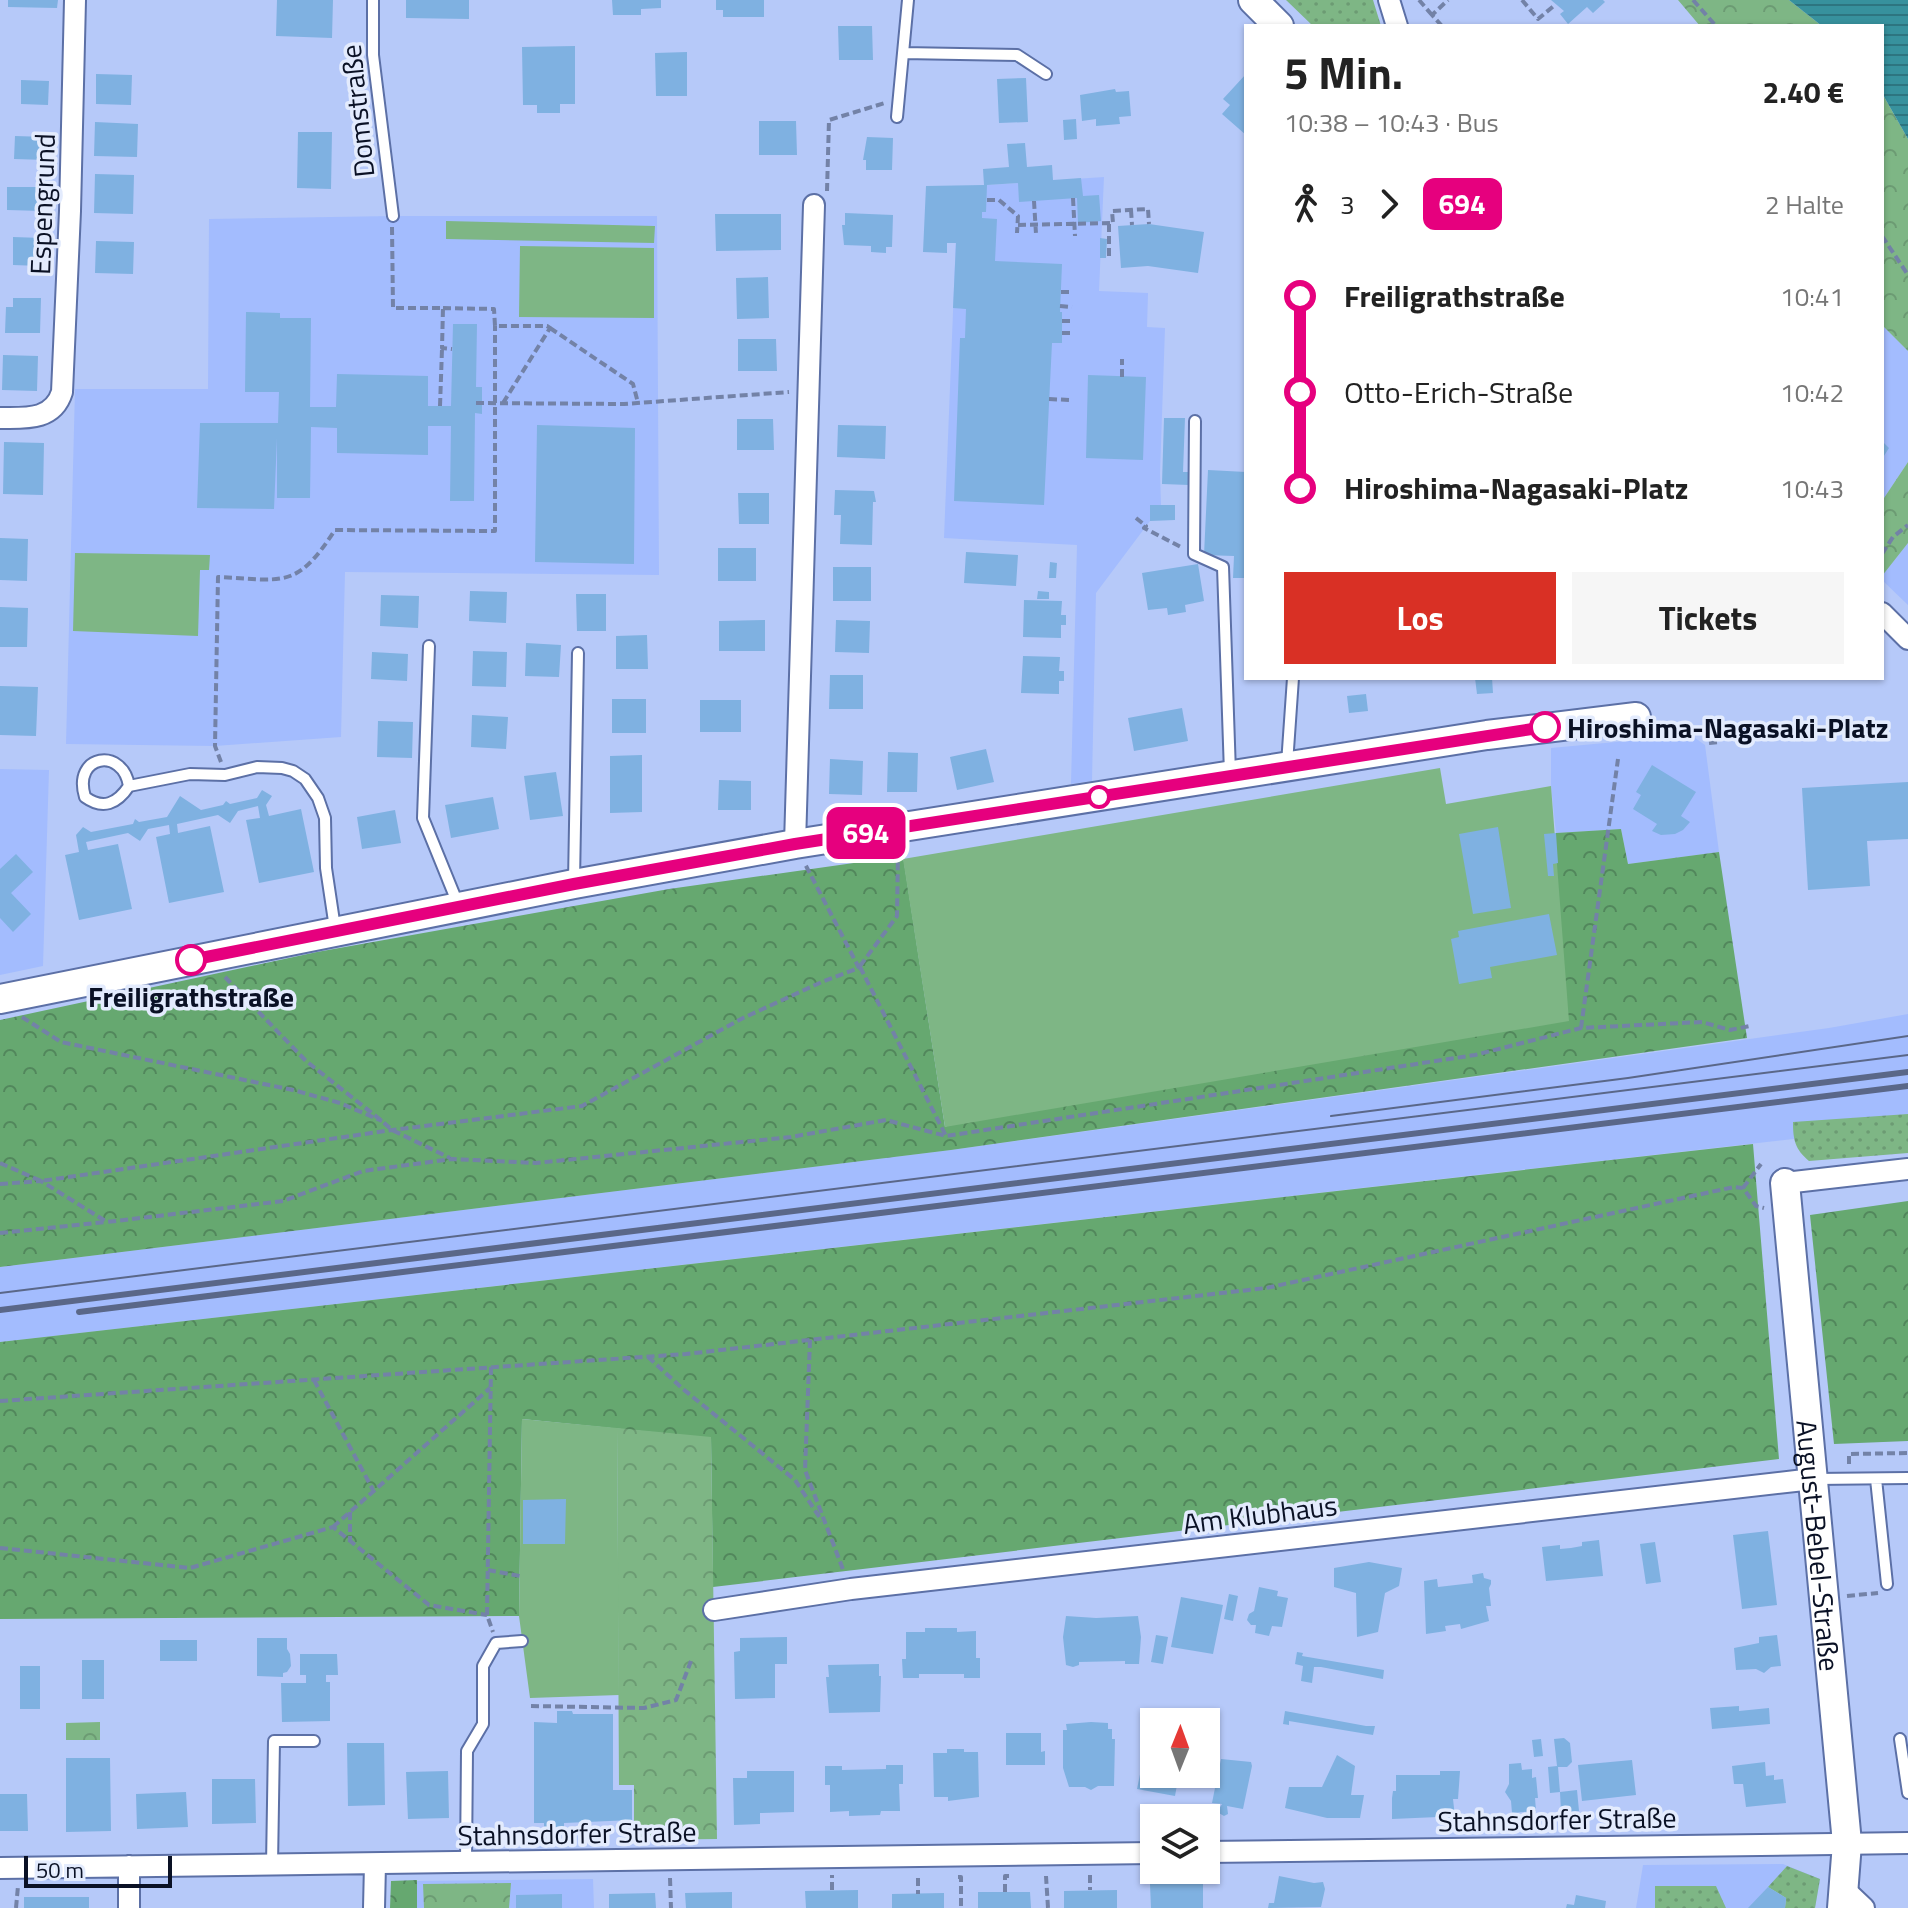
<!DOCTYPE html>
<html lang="de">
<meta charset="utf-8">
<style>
body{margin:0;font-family:"Titillium Web",sans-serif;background:#f6f6f6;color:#222;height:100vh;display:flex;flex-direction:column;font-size:30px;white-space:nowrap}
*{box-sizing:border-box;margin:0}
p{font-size:26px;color:#767676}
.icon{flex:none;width:44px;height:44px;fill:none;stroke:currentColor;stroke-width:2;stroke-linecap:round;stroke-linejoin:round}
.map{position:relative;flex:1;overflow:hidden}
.side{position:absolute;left:1244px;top:24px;width:640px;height:656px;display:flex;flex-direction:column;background:#fff;border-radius:0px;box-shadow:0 2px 6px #0004}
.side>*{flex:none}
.badge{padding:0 16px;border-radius:12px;font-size:28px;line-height:52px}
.needle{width:52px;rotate:1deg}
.buttons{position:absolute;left:1140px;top:1708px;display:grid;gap:16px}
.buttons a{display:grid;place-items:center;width:80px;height:80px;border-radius:0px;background:#fff;box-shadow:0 2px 6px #0004;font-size:40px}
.scale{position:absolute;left:24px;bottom:20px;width:148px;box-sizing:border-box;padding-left:8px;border:4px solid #0a1125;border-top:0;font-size:22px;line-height:28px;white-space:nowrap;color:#0a1125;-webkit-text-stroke:6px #e3ebfd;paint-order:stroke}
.map>.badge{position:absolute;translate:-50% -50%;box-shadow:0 0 0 4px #fff}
.legs{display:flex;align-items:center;gap:12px;height:88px;padding:0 40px;font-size:26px}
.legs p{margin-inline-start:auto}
.headline{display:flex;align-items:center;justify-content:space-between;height:136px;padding:0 40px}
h1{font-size:44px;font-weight:700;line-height:60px}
.action{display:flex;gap:16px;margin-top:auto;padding:16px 40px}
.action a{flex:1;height:92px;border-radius:0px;background:#d93025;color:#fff;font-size:32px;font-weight:700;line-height:92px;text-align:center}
.action a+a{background:#f6f6f6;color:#222}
ul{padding:0 40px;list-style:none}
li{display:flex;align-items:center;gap:28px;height:96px;font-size:30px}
li i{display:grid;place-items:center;width:12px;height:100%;margin:0 10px;background:currentColor}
li i::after{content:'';width:20px;height:20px;margin:-10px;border:6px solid;border-radius:50%;background:#fff}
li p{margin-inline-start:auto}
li:first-child i{background:linear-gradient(#0000 50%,currentColor 0)}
li:last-child i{background:linear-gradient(currentColor 50%,#0000 0)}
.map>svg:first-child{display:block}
</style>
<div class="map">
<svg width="1908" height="1908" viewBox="0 0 1908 1908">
<defs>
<pattern id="grass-dots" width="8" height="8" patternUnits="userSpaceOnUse" patternTransform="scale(2)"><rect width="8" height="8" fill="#7eb685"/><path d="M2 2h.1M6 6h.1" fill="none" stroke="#6c9b73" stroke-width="1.8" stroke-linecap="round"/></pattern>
<pattern id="forest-crowns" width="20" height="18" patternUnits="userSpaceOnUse" patternTransform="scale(2)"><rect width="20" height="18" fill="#66a870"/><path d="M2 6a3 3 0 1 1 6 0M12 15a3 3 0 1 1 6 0" fill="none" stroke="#52875c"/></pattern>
<pattern id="park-crowns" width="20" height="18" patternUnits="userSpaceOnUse" patternTransform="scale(2)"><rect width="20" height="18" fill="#7eb685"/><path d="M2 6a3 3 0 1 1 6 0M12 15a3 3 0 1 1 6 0" fill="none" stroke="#6c9b73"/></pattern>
<pattern id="water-rules" width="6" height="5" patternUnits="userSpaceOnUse" patternTransform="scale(2)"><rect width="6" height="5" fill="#37919d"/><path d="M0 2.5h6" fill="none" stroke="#2d7580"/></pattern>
</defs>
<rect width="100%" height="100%" fill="#b6c9f9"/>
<!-- built -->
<path fill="#a3bcfe" d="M1104,177L1099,291L1148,293L1147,327L1165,328L1160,473L1161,505L1150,506V521L1096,593L1092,781L1071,784L1077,545L944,538L958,187Z
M393,216H657L659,575L345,572L341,737L215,746L66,744L75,389H208L209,219Z
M1882,325L1908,351V462L1882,501Z
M1908,543V605L1882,580V576Z
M1691,735L1705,745L1719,852L1628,864L1621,829L1556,833L1551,786V748Z
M0,769L49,770L43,966L0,975Z
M1908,1014V1126L0,1342V1267L951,1150L1829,1028Z
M1783,1864L1820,1879L1815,1908H1636L1643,1865Z
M593,1879L594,1908H417V1881Z"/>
<!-- grass -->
<path fill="url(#grass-dots)" d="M1286,0H1373L1381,26H1313Z
M1908,1114V1153L1809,1161C1795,1149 1793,1140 1793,1122Z
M1787,1866L1820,1879L1815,1908H1785L1786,1898L1768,1887Z
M1655,1886H1716L1726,1908H1655Z"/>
<!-- forest -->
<path fill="url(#forest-crowns)" d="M1621,829L1628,864L1719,852L1747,1038L951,1150L0,1267V1020L317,952L669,889L903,856L945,1127L1556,833Z
M1753,1144L1779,1459L713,1587L711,1438L522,1419L519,1616L0,1619V1342Z
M1908,1201V1441L1834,1444L1810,1215Z
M417,1880V1908H390L391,1881Z"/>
<!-- park -->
<path fill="url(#park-crowns)" d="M1678,0H1789L1822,26H1700Z
M1882,93L1908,139V351L1882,325Z
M1908,462V543L1882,576V501Z
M617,1428L711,1437L717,1839L634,1840V1785H619Z
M100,1722V1740H66V1723Z
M511,1883L509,1908H424L423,1884Z"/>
<!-- pitch -->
<path fill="#7eb685" d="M446,221L655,226L654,243L446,239Z
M520,246L654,248V318L519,317Z
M75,553L210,555L209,570H200L198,636L73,631Z
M1440,768L1446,804L1551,786L1569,1021L945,1127L903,859Z
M522,1419L617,1428L619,1695L530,1698L519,1616Z"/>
<!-- water -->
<path fill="url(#water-rules)" d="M1789,0H1908V139L1882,93V26H1822Z"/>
<!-- building -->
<path fill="#7fb1e1" d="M8,0H58L57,8L8,7Z
M277,0H333L332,38L276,36Z
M406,0H469V19L406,18Z
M612,0H661V8L641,9V15H613Z
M716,0H764V17H723V10H716Z
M1551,0H1603L1605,2L1593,13L1587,7L1568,24L1560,14L1564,11Z
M838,26H872L873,60H839Z
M575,46V104H560V113H537V105H523L522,47Z
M687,52V96H656L655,53Z
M96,74L132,75L131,105L96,104Z
M1246,74V135L1222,114L1230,105L1223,99Z
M1026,78L1028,122L999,123L997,79Z
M21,80L49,81L48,105L21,104Z
M1115,89L1116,92L1129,91L1131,116L1119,117L1120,124L1096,126V119L1082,121L1080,95Z
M1076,119L1077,139L1064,140L1063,120Z
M759,121H796L797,155H759Z
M95,122L138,124L137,157L94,156Z
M298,132H332L331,189L297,188Z
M15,136L47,137L46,160L14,159Z
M867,137L893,138L892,170H866V160H863Z
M1025,143L1027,167L1052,165L1053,180L1081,178L1083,196L1099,195L1101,221L1078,223L1077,198L1019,202L1018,183L987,185L986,212H982V218L997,219L995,261L1062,264L1060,312H1062V343H1052L1044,505L954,501L960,338H965L966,309L953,308L956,243H947V253L923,252L926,186L984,185L983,169L1009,167L1007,144Z
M95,174L134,175L133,214L94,213Z
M7,187H44L43,211L7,210Z
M845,213L893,215L892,247H886V253L871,252V246L844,245L842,225H845Z
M715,214H781V250L716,251Z
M1149,224L1204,232L1198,273L1148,266L1121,268L1118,226Z
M13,237L42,238L41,266L13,265Z
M1100,238L1107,239L1106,258H1100Z
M96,241L134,242L133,274L95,273Z
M768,277L769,318L737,319L736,278Z
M13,298H41L40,333H5L6,307H13Z
M246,312L280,313V318H311L310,407H336L337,374L428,376V406H451L453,324H477L476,387H482V414L475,413L474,501H450L451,426H428V455L337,453V428L311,427L310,498H277V438L274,509L197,508L200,423H278L279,392H245Z
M738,339H776L777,371H738Z
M3,355L38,356L37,391L2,390Z
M1088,375L1146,377L1143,460L1086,458Z
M1164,418H1185L1183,472H1189V485L1162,484Z
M737,419H773L774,450H737Z
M537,425L635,428L634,564L535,562Z
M838,425L886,426L885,459L837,457Z
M1882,441L1889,448L1882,459Z
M4,442L44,443L43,495L3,494Z
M1208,470L1246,472V578H1233L1234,556L1204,555Z
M835,490L874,491L876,502H873L872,545L840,544L841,515H834Z
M738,493H769V524H739Z
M1150,505H1175V520L1150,521Z
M0,538L28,539L27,581L0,580Z
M718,548H756V581H718Z
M966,552L1018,555L1016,586L964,583Z
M1050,562L1057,563L1056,578H1049Z
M1198,564L1204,601L1185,605L1186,612L1168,615L1167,608L1148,610L1142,573Z
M833,567H871V601H833Z
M470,591L507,592L506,623L469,621Z
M1038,591L1049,592V599H1037Z
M576,594H606V631H577Z
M381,595L419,596L418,628L380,626Z
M1024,600L1062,601L1061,615H1066V625H1061V638L1023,637Z
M0,607L28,608L27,647H0Z
M765,620V651H719V621Z
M836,620L870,621L869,653L835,652Z
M647,635L648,669H616V636Z
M526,643L561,645L559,677L525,676Z
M473,651L507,652L506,687L472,686Z
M372,652L408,654L407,681L371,679Z
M1023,656L1060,657L1059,671H1064V681H1059V694L1021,693Z
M830,675H863V709H829Z
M1475,678H1492L1493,693L1477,694Z
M0,686L38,687L36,736L0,735Z
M1366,694L1368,711L1349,713L1347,696Z
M612,699H646V733H612Z
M700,700H741V732H700Z
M1182,708L1188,741L1134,751L1128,718Z
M472,715L508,717L506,749L471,747Z
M378,721L413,722L412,758L377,757Z
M986,749L994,782L957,790L950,757Z
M888,752L918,753L917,792H887Z
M642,755V812L610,813V756Z
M830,759L863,761L862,795L829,794Z
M1652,765L1696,792L1681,816L1690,822L1683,830L1675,834L1661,835L1652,831L1657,824L1633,809L1641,795L1636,792Z
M556,772L563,816L530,820L524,776Z
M719,780L751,781V810H718Z
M1908,782V839L1867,841L1870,886L1808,890L1802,788Z
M262,790L272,796L266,805L269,816L301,809L314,872L259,883L246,820L260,818L258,806L238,811L230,823L218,815L177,824L178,833L210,826L224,892L169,903L156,837L170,834L169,825L148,829L140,841L128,833L86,842L88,850L118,844L132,909L79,920L65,855L79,852L76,835L83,827L91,832L133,824L135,819L139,822L167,817L180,796L201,810L223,805L226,801L230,804L257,798Z
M493,797L499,829L451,838L445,805Z
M395,810L401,843L362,849L357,817Z
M1498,827L1511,908L1473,914L1459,834Z
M1556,833L1558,863L1553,864L1554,876H1548L1544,834Z
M16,854L33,872L11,893L31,914L13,932L0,918V869Z
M1549,914L1557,955L1490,967L1492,978L1459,984L1451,939L1459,937L1458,931Z
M566,1499L565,1544H523V1500Z
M1768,1531L1777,1605L1742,1609L1733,1535Z
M1599,1540L1603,1576L1546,1581L1542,1547L1560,1545V1549L1571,1548L1582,1546V1542Z
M1655,1542L1661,1582L1646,1584L1640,1544Z
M1369,1562L1402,1568L1399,1586L1385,1593L1378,1632L1357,1637L1356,1593L1334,1587V1568Z
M1483,1573L1484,1578L1491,1580V1584L1489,1588L1491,1606H1486L1489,1621L1461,1629L1460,1624L1445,1626L1446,1631L1426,1634L1424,1581L1437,1579L1438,1587L1473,1583L1472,1575Z
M1259,1587L1278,1591L1277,1596L1288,1598L1282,1627L1272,1626L1269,1636L1255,1633L1256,1625H1251L1247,1620L1249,1614L1254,1611Z
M1229,1594L1238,1596L1233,1621L1224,1619Z
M1181,1597L1223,1605L1213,1654L1171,1647Z
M1066,1616L1096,1618L1138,1616L1141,1637L1139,1664H1125V1661L1079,1662V1665L1073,1667L1066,1665L1063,1637Z
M925,1628H957V1632L976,1631V1658H980V1678H964V1674H919V1678H903L902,1659H906V1632H925Z
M1156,1635L1168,1637L1163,1664L1151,1662Z
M1777,1635L1781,1666L1771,1667L1764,1673L1756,1669L1736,1670L1734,1648L1759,1643V1637Z
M787,1637V1664H775V1698L735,1699L734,1652L740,1651V1638Z
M257,1638H287V1649L290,1654L291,1666L287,1672L283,1673V1677L257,1676Z
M160,1640H197V1661H160Z
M1297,1652L1303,1653L1302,1656L1384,1670L1383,1679L1321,1667H1314L1312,1683L1301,1681L1303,1666L1295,1664Z
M300,1654H337L338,1675H326V1682H330V1721L282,1722L281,1683H306V1675H300Z
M82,1660H104V1699H82Z
M879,1664V1676H881L880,1712L829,1713L826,1677H829L828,1665Z
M20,1666H40V1709H20Z
M1739,1706V1711L1769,1708L1770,1724L1712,1729L1710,1708Z
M557,1711H572L573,1714H613V1790H632V1820L564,1823V1827H544V1823H534V1722L557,1723Z
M1285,1711L1366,1726H1375L1373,1735L1289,1721V1725L1283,1724Z
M1091,1722L1108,1723V1729H1112V1739H1115L1114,1786H1098L1091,1790L1085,1787H1069L1063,1768V1730H1067L1066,1724Z
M1006,1733H1041V1752L1045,1751V1765H1006Z
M1564,1738L1570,1743L1572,1762L1567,1767H1558L1560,1792L1577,1790L1579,1811L1561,1812L1560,1792L1550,1793L1548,1767L1557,1766L1554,1739Z
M1541,1739L1543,1756L1534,1757L1532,1740Z
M347,1743H384L385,1805L348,1806Z
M947,1749H964V1752H978L979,1797L948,1801V1797H934L933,1753H947Z
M1144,1755L1154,1757V1774H1179L1175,1796L1137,1789Z
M1337,1755L1355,1766L1351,1795H1364L1360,1818H1327L1285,1808L1289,1787H1322Z
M66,1758H110L111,1831L66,1832Z
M1221,1759L1251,1762L1252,1766L1243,1809L1227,1806L1228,1814L1224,1816L1217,1812L1222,1804L1212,1803L1215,1788L1207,1786L1209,1776H1212L1214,1768L1219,1769Z
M1632,1760L1636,1795L1582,1801L1578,1765Z
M1765,1762L1766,1776L1774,1775V1780L1783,1779L1786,1803L1746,1807L1743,1784H1734L1732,1766Z
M1521,1763L1522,1770L1532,1769V1778L1536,1777L1538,1798H1535L1536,1811L1512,1813L1511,1801L1505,1792L1509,1784V1764Z
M886,1765H903V1784H899L900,1811H881L880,1815L849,1816V1811L830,1812V1785H825V1766H842V1770L886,1769Z
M448,1771L449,1818L408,1819L406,1772Z
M747,1771H794V1812L760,1813V1824L734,1825L733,1778H747Z
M1440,1771H1460L1458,1799H1453L1455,1817L1451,1821L1438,1817L1392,1819V1798L1393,1791H1396V1775H1440Z
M212,1779H255L256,1823L212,1824Z
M186,1792L188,1827L137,1829L136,1794Z
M0,1794H27L28,1831H0Z
M1279,1876L1314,1883L1323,1882L1325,1889L1321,1907L1268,1908L1269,1903H1274Z
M1203,1883V1908H1151L1150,1884Z
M1768,1887L1786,1898L1785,1908H1748Z
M858,1890V1908H806L805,1891Z
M1117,1890V1908H1064V1891Z
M732,1892V1908H686L685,1893Z
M978,1892H1030L1031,1908H978Z
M655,1893L656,1908H609V1894Z
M944,1893V1908H892V1894Z
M562,1894V1908H516V1895Z
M1576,1895L1606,1901L1605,1908H1566L1567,1904L1574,1905Z
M24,1897H89V1908H24Z"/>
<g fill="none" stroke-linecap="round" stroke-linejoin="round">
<defs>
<path id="lane" d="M373,0V55L393,216
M903,53L1017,55L1046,74
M897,117L908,0
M1195,421L1194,554L1223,567L1230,773
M429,646L423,818L458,904
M1287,764L1293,678
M129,786C117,804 103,810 85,797C72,754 123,747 129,786L190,774L225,775L257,767L282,768L293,771L305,779L318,798L325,818L326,868L335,928
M574,882L578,653
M1815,1479L1908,1478
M1876,1479L1887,1584
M1900,1739L1908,1793
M466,1862L467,1751L483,1724V1666L496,1643L522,1641
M272,1865L274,1741H314"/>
<path id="street" d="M1389,0L1397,26
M0,418C25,418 53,421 62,392L70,211L75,0
M1882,613L1908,639
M795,844L814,205
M1785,1183L1908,1169
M714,1610L851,1589L1813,1479
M1206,1852L1908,1843
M0,1868L1154,1853
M1845,1890L1864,1908
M129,1908V1866
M374,1908L375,1864"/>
<g id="secondary">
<path d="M1253,0L1279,26"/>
<path d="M0,999L574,884L795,844L1487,735L1636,717"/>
<path id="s1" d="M1785,1183L1847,1843L1842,1908"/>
</g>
</defs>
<!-- lane casing -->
<use href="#lane" stroke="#5c70a6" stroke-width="14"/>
<!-- street casing -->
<use href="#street" stroke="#5c70a6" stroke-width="24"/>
<!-- secondary casing -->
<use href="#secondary" stroke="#5c70a6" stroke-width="32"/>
<!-- path -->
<path stroke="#7382a7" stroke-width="4" stroke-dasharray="8 4" stroke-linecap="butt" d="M1419,0L1432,15
M1522,0L1538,19L1555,5
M1693,0L1716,26
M1442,26L1432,15L1448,0
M827,191L829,120L885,103
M1073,198L1075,236
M987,200H999L1018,216L1017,233
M1034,201L1036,234
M1131,210L1132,225
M1018,225L1113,223L1112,211L1148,209L1149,224
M392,227L393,308H443L442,348L452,349
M1882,236L1908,275
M1109,256V223
M1061,292H1073
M1060,306L1072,307
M443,308L494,309L495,326H547L550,328L503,403
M1062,321H1072
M550,328L633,384L638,403
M1062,333H1071
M1122,377V359
M1049,399L1069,400
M476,403L624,404L789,392
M440,406L442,349
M1136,518L1146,526L1144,528L1181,547
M1882,554L1893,537L1908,525
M1752,739L1757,738
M1709,743L1719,742
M221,762L215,746L218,577C284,580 296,590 335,530L495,531V326
M860,966L897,916L898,851
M860,967L946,1136
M225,977L306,1061L382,1121L392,1130L450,1158
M22,1017L61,1042L293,1090L340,1103L382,1121
M1581,1028L1618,759
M0,1163L41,1181L392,1130L582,1106L743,1018L824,981L859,968L805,864
M0,1184L41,1181L107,1222L283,1201L363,1171L452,1159L536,1163L791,1137L886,1120L946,1136L1475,1055L1581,1028L1702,1022L1730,1030L1750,1026
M1743,1188L1761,1164
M0,1233L105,1222
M810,1340L805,1470L844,1572
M648,1357L683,1389L795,1480L822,1521
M491,1367L487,1615L493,1632
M314,1380L373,1490
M0,1401L686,1354L1266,1288L1734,1187L1743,1188L1756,1206L1764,1208
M1849,1464V1454L1908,1453
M350,1512V1541
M333,1527L490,1388
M0,1548L190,1568L333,1527L429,1605L487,1615
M488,1570L520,1576
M1847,1596L1878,1593
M531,1706L644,1708L676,1700L691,1661
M1161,1872L1200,1871
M1090,1875V1890
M1046,1876L1048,1908
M958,1877H961V1908
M670,1878L671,1908
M918,1878V1894
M832,1890V1875
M1005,1892V1876H1009
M16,1908L18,1886"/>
<!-- lane -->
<use href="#lane" stroke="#fff" stroke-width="10"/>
<!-- street -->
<use href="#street" stroke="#fff" stroke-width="20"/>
<!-- secondary -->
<use href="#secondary" stroke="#fff" stroke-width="28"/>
<!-- tram -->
<path stroke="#5a6788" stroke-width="2" d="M1331,1116L1628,1078L1908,1036
M0,1293L1908,1055"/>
<!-- rail -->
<path stroke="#5a6788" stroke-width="6" d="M0,1310L1908,1072
M79,1312L1908,1086"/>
</g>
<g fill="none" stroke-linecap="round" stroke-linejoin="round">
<defs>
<path id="line-1" d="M191,960L574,884L795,844L1545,727"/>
</defs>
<!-- line-1 casing -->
<use href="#line-1" stroke="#fff" stroke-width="18"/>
<!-- line-1 -->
<use href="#line-1" stroke="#e6007e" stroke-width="12"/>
</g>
<!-- markers -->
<g fill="#fff" stroke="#e6007e" stroke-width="4">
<circle cx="1545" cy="727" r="14"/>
<circle cx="1099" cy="797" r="10"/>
<circle cx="191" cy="960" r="14"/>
</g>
<g text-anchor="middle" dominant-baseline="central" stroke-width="7" stroke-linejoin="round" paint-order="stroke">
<!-- street labels -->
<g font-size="28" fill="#0a1125" stroke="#e3ebfd">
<text transform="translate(357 111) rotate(-96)">Domstraße</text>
<text transform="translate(42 204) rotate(-88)">Espengrund</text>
<text transform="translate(1260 1514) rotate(-7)">Am Klubhaus</text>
<text stroke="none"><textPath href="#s1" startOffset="364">August-Bebel-Straße</textPath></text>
<text transform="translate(1557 1819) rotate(-1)">Stahnsdorfer Straße</text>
<text transform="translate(577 1833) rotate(-1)">Stahnsdorfer Straße</text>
</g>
<!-- stop labels -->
<g font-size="28" font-weight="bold" fill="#0a1125" stroke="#e3ebfd" text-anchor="start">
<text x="1567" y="727">Hiroshima-Nagasaki-Platz</text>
<text x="191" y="996" text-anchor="middle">Freiligrathstraße</text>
</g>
</g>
</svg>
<div class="buttons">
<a><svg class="needle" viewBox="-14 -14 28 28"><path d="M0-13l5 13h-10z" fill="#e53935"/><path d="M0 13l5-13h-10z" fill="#767676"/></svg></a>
<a><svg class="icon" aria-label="layers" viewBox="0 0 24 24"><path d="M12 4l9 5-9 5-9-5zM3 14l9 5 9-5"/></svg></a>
</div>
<div class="scale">50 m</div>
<b class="badge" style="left:866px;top:833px;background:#e6007e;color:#fff">694</b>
<section class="side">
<div class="headline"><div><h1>5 Min.</h1><p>10:38 – 10:43 · Bus</p></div><b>2.40 €</b></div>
<div class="legs"><svg class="icon" aria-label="walk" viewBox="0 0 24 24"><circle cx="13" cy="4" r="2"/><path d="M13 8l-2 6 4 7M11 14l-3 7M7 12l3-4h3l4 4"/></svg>3<svg class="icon" aria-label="forward" viewBox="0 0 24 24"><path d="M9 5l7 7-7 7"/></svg><b class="badge" style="background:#e6007e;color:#fff">694</b><p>2 Halte</p></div>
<ul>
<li><i style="color:#e6007e"></i><b>Freiligrathstraße</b><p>10:41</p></li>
<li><i style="color:#e6007e"></i><span>Otto-Erich-Straße</span><p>10:42</p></li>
<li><i style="color:#e6007e"></i><b>Hiroshima-Nagasaki-Platz</b><p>10:43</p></li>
</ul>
<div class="action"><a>Los</a><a>Tickets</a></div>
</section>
</div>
